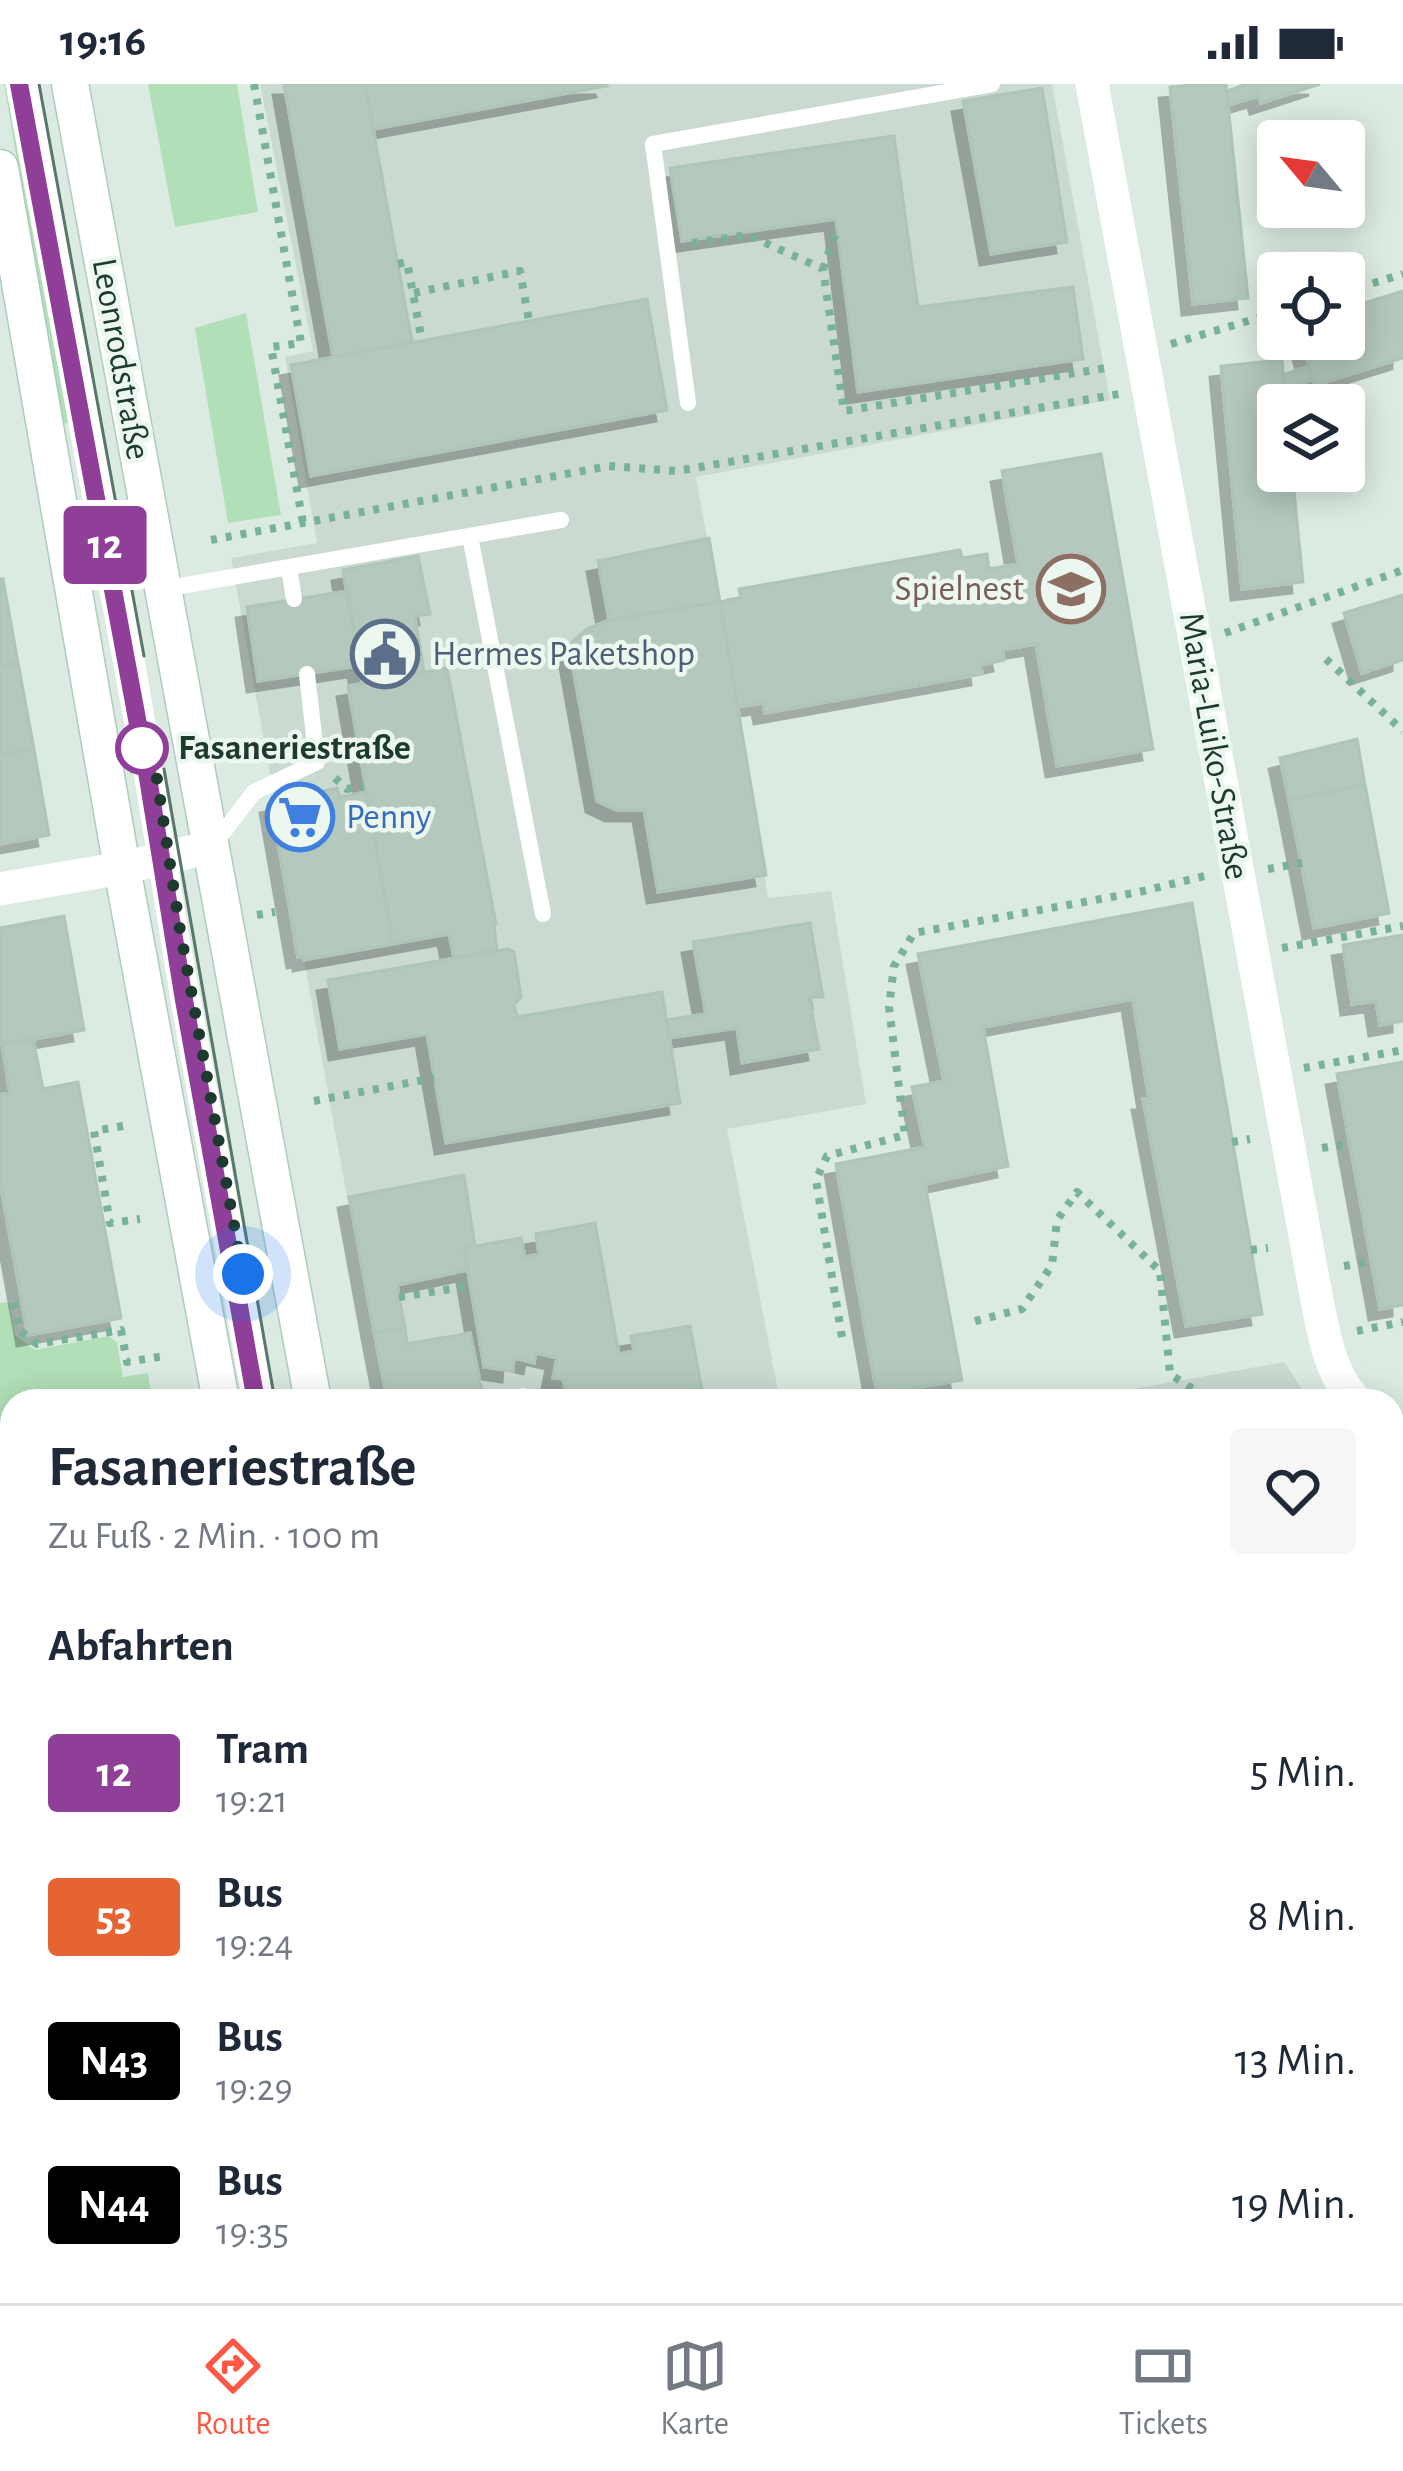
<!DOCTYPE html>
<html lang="de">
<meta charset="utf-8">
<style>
body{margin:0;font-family:"Alegreya Sans",sans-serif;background:#f6f6f7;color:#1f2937;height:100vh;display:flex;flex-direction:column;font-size:45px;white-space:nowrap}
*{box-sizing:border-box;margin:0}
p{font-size:39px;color:#747a83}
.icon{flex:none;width:66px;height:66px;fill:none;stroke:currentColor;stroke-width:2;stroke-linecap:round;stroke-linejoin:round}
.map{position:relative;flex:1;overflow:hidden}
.details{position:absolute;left:0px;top:1305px;width:1404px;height:915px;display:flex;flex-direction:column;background:#fff;border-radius:36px 36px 0 0;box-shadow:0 6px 30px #0003}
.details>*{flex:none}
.badge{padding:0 24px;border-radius:9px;font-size:42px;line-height:78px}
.needle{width:78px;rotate:299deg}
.controls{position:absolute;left:1257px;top:36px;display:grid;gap:24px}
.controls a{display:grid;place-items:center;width:108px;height:108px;border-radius:12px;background:#fff;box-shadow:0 6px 30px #0003;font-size:60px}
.you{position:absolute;width:60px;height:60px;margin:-30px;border:9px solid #fff;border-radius:50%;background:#1a73e8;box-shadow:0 0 0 18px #1a73e833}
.map>.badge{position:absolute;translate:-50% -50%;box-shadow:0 0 0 6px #fff}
h2{padding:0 48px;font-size:45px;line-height:108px}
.round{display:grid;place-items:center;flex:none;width:126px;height:126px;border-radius:12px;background:#f6f6f7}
.summary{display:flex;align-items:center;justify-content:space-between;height:204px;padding:0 48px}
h1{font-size:57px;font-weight:700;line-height:90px}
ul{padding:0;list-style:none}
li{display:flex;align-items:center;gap:36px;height:144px;padding:0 48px}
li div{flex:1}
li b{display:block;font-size:45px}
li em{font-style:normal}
li .badge{min-width:132px;font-weight:700;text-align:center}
.status{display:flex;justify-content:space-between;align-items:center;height:84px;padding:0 60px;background:#fff;direction:ltr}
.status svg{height:33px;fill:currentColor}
.menu{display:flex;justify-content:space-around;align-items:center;height:168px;border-top:3px solid #e0e1e3;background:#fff;font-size:33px;color:#747a83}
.menu a{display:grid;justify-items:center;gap:6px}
.menu .on{color:#ff5845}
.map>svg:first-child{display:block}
</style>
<div class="status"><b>19:16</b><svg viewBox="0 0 49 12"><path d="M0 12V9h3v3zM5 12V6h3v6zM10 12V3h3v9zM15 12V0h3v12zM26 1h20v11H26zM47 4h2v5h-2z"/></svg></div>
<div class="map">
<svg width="1403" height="2219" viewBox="0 0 1403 2219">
<defs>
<filter id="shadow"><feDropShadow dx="-11" dy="11" stdDeviation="0" flood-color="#0004"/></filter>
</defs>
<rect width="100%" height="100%" fill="#dcebe2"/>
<!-- built -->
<path fill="#cadad1" d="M260,0H1052L1110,316L696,393L738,623L768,814L831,807L866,1020L727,1045L780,1317H384L231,474L317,459L285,273L313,267Z
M1284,1278L1310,1317H1066Z
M1392,1660L1403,1713V2219H548L546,2208H1392Z"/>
<!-- green -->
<path fill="#b1dfb7" d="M4,0H14L76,338L62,340Z
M148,0H237L258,128L175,143Z
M246,229L281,431L228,439L195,244Z
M9,1218L15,1251L35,1266L109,1252L117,1259L123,1293L148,1289L152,1317H12V1424L0,1426V1219Z
M1392,1374L1403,1379V1640L1392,1583Z"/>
<!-- building -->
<path fill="#b4c8bd" stroke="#aec5b8" stroke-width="3" filter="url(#shadow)" d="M284,0H365L412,258L333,273Z
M365,0H606L607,2L374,45Z
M1204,0H1226L1248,214L1193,220L1170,3Z
M1247,0H1255L1259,12L1228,21L1227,7Z
M1255,0H1320L1261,19Z
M1042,4L1067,158L991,170L963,17Z
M894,52L918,223L1073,203L1083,275L858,308L836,135L682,157L670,84Z
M1403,207V274L1315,301L1301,255H1344V225Z
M647,215L667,326L311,392L291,281Z
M1282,276L1286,321H1278V387H1292L1303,498L1242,505L1221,282Z
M1309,282L1313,295L1284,305L1283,291Z
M1101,370L1153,665L1057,682L1036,560L1002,566L1004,576L981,581L982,590L765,629L763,619L738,623L720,518L741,514L739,505L960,466L962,474L987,470L989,485L1018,480L1002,387Z
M709,454L720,518L609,536L598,477Z
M418,472L430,530L415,532L424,588L362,599L343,486Z
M0,495H3L18,579L0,582Z
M348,507L359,582L258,597L247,523Z
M1403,511V576L1362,589L1344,529Z
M720,518L766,791L658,808L644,726H616L597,717L570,567L573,557L587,545L609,536Z
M18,579L34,665L0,671V582Z
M447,584L496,840L494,841L497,866L454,874L449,850L393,860L348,602Z
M1357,655L1365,701L1289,716L1280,674Z
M34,665L49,751L0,760V671Z
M1365,701L1389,829L1314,844L1289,716Z
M337,704L340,713L366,708L393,860L304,876V872L298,873L271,718Z
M1192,819L1262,1230L1186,1242L1143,1015H1149L1133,915L983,943L1008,1082L925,1100L962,1296L877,1310L836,1080L925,1063L912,1003L944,997L918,870Z
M64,832L84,946L0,961V844Z
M810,839L823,913H809L819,965L742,979L737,944L669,954L666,936L706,930L693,858Z
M1403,851V937L1380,941L1376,917L1352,920L1343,861Z
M508,865L514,868L521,913L514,921L517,933L662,908L680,1019L446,1059L427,950L340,965L328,896Z
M33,954L43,1005L78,998L121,1234L28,1251L0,1097V1011L10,1009L2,960Z
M1403,978V1221L1380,1225L1337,990Z
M464,1091L475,1162L464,1164L468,1186L397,1201L405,1244L374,1249L349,1113Z
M595,1139L619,1270L634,1267L631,1252L690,1242L704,1317H567L563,1295L553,1294L557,1274L536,1269L534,1279L514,1274L513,1287L484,1283L464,1164L521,1154L525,1173L539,1170L536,1150Z
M405,1244L407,1260L470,1249L484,1317H387L374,1249Z
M12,1503V1583L0,1585V1505Z
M12,1728V1796L0,1799V1731Z
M1400,1822L1403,1837V2219H1179L1177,2208H1392V1824Z
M12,2076V2159L1,2161L0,2078Z
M209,2208L212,2219H147L207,2208Z
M209,2208H317L319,2219H212Z
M549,2208H705L707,2219H551Z
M891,2208H1024L1026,2219H893Z"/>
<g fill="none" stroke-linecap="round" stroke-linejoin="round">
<defs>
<path id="secondary" d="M70,0L313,1317
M0,84L122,784L221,1317
M385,2208L386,2219
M479,2208L481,2219"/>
</defs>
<!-- secondary casing -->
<use href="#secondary" stroke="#aeccbc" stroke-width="39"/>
<!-- path -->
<path stroke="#78b297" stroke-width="8" stroke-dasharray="6 9" stroke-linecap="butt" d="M254,0L301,259L271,263L303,439
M692,159L748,151L823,185L844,327L1112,283
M398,180L407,178L422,257
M823,185L837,145
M1344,208L1403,190
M414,209L520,187L529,237
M1171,260L1278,228
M211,456L609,382L677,387L1119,310
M1225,549L1403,486
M1326,575L1403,647
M335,694L347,705L364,702
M1268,785L1302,779
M257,831L275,828
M1282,864L1403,842
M1304,984L1403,966
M314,1017L434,994
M123,1042L94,1047L110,1139L140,1135
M1232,1058L1250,1055
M1322,1064L1350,1059
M1251,1166L1268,1164
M1344,1182L1372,1177
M399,1213L470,1202
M14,1219L20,1247L37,1260L121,1246L127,1278L165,1272
M975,1237L1022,1225L1052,1181L1057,1136L1077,1108L1160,1187L1170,1290L1211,1317
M1357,1247L1403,1238
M842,1253L816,1096L827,1072L905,1051L889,923L894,882L914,849L1139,808L1205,792
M125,1307L128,1317
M1392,1664L1403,1732
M0,1680L12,1677
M10,1800L12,1812
M0,1842L12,1839"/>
<!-- service -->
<path stroke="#fff" stroke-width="16" d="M31,0L143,612L180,846L266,1317
M688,319L653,60L992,0
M470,452L543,830
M289,484L294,515
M163,505L561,436
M212,763L254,708L317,678L307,590
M523,1312L524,1317
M431,2208L433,2219"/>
<!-- minor -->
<path stroke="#fff" stroke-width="33" d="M1092,0L1319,1227C1325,1257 1333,1295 1356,1317
M0,805L122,784L211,763
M1392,1349L1403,1356
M0,2204L12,2202"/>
<!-- secondary -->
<use href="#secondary" stroke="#fff" stroke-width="36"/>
<!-- tram -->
<path stroke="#56776a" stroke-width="3" d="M20,0L149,694L184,916L256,1317
M39,0L144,572
M164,685L275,1317
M419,2208L421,2219
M441,2208L444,2219"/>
</g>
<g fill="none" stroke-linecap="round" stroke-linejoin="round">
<defs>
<path id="line" d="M19,0L148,694L184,916L256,1317"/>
</defs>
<!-- line casing -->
<use href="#line" stroke="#fff" stroke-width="27"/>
<!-- line -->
<use href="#line" stroke="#903f98" stroke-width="18"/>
<!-- walk -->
<path stroke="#1c3b2e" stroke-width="12" stroke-dasharray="0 21.6" d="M142,664L152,662L180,846L243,1190"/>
</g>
<!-- icons -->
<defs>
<symbol id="school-ring" viewBox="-11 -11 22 22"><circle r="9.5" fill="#ecf7f0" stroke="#8d6e63" stroke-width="1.5"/><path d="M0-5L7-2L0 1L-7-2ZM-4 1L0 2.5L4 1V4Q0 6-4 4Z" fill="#8d6e63"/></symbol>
<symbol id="civic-ring" viewBox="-11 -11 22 22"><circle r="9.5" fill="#ecf7f0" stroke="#5c6f8a" stroke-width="1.5"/><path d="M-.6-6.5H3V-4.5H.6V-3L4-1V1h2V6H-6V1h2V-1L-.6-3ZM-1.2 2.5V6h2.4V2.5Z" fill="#5c6f8a"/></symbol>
<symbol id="supermarket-ring" viewBox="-11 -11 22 22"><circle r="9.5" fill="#ecf7f0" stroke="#3f7fe0" stroke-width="1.5"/><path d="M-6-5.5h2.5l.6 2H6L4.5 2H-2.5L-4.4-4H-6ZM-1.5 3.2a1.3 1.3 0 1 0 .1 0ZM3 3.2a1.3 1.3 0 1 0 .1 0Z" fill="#3f7fe0"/></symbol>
</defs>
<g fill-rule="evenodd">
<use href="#school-ring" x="1033" y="467" width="76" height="76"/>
<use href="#civic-ring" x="347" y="532" width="76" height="76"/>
<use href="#supermarket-ring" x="262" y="695" width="76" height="76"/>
</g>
<!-- markers -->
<circle fill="#fff" stroke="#903f98" stroke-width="6" cx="142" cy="664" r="24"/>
<g text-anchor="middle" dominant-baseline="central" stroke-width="9" stroke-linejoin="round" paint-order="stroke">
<!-- street labels -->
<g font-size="36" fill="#1c3b2e" stroke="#ecf7f0">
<text transform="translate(121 275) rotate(80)">Leonrodstraße</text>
<text transform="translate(1214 662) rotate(80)">Maria-Luiko-Straße</text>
</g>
<!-- education labels -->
<g font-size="36" fill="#785e54" stroke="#ecf7f0" text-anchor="end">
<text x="1024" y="505">Spielnest</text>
</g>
<!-- service labels -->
<g font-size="36" fill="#4e5e75" stroke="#ecf7f0" text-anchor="start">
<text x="432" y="570">Hermes Paketshop</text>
</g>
<!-- stop labels -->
<g font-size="36" font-weight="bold" fill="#1c3b2e" stroke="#ecf7f0" text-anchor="start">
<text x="178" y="664">Fasaneriestraße</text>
</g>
<!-- shop labels -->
<g font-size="36" fill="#366cbe" stroke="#ecf7f0" text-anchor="start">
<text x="346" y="733">Penny</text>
</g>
</g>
</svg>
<div class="controls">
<a><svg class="needle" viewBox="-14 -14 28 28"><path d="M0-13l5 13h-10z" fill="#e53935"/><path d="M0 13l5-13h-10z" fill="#747a83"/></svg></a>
<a><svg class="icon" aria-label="locate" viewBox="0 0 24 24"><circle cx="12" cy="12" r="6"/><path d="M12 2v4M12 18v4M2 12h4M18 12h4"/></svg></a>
<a><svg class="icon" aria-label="layers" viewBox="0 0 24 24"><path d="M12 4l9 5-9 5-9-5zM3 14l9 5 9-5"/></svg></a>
</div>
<div class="you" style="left:243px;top:1190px"></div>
<b class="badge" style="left:105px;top:461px;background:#903f98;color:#fff">12</b>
<section class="details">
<div class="summary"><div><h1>Fasaneriestraße</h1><p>Zu Fuß · 2 Min. · 100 m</p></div><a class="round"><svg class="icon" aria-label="heart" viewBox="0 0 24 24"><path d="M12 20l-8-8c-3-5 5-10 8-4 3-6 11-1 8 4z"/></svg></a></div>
<h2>Abfahrten</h2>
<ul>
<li><span class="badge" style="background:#903f98;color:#fff">12</span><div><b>Tram</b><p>19:21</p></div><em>5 Min.</em></li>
<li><span class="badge" style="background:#e66432;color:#fff">53</span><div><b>Bus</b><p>19:24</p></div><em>8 Min.</em></li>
<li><span class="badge" style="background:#000;color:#fff">N43</span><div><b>Bus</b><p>19:29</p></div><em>13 Min.</em></li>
<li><span class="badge" style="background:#000;color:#fff">N44</span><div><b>Bus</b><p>19:35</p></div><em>19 Min.</em></li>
</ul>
</section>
</div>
<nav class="menu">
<a class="on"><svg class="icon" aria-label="directions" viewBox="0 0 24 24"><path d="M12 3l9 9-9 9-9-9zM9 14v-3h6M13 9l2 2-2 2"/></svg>Route</a>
<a><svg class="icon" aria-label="map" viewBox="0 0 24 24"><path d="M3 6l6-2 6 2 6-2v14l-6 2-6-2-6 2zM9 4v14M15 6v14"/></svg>Karte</a>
<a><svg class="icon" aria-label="tickets" viewBox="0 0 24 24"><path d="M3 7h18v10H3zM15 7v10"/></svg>Tickets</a>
</nav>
